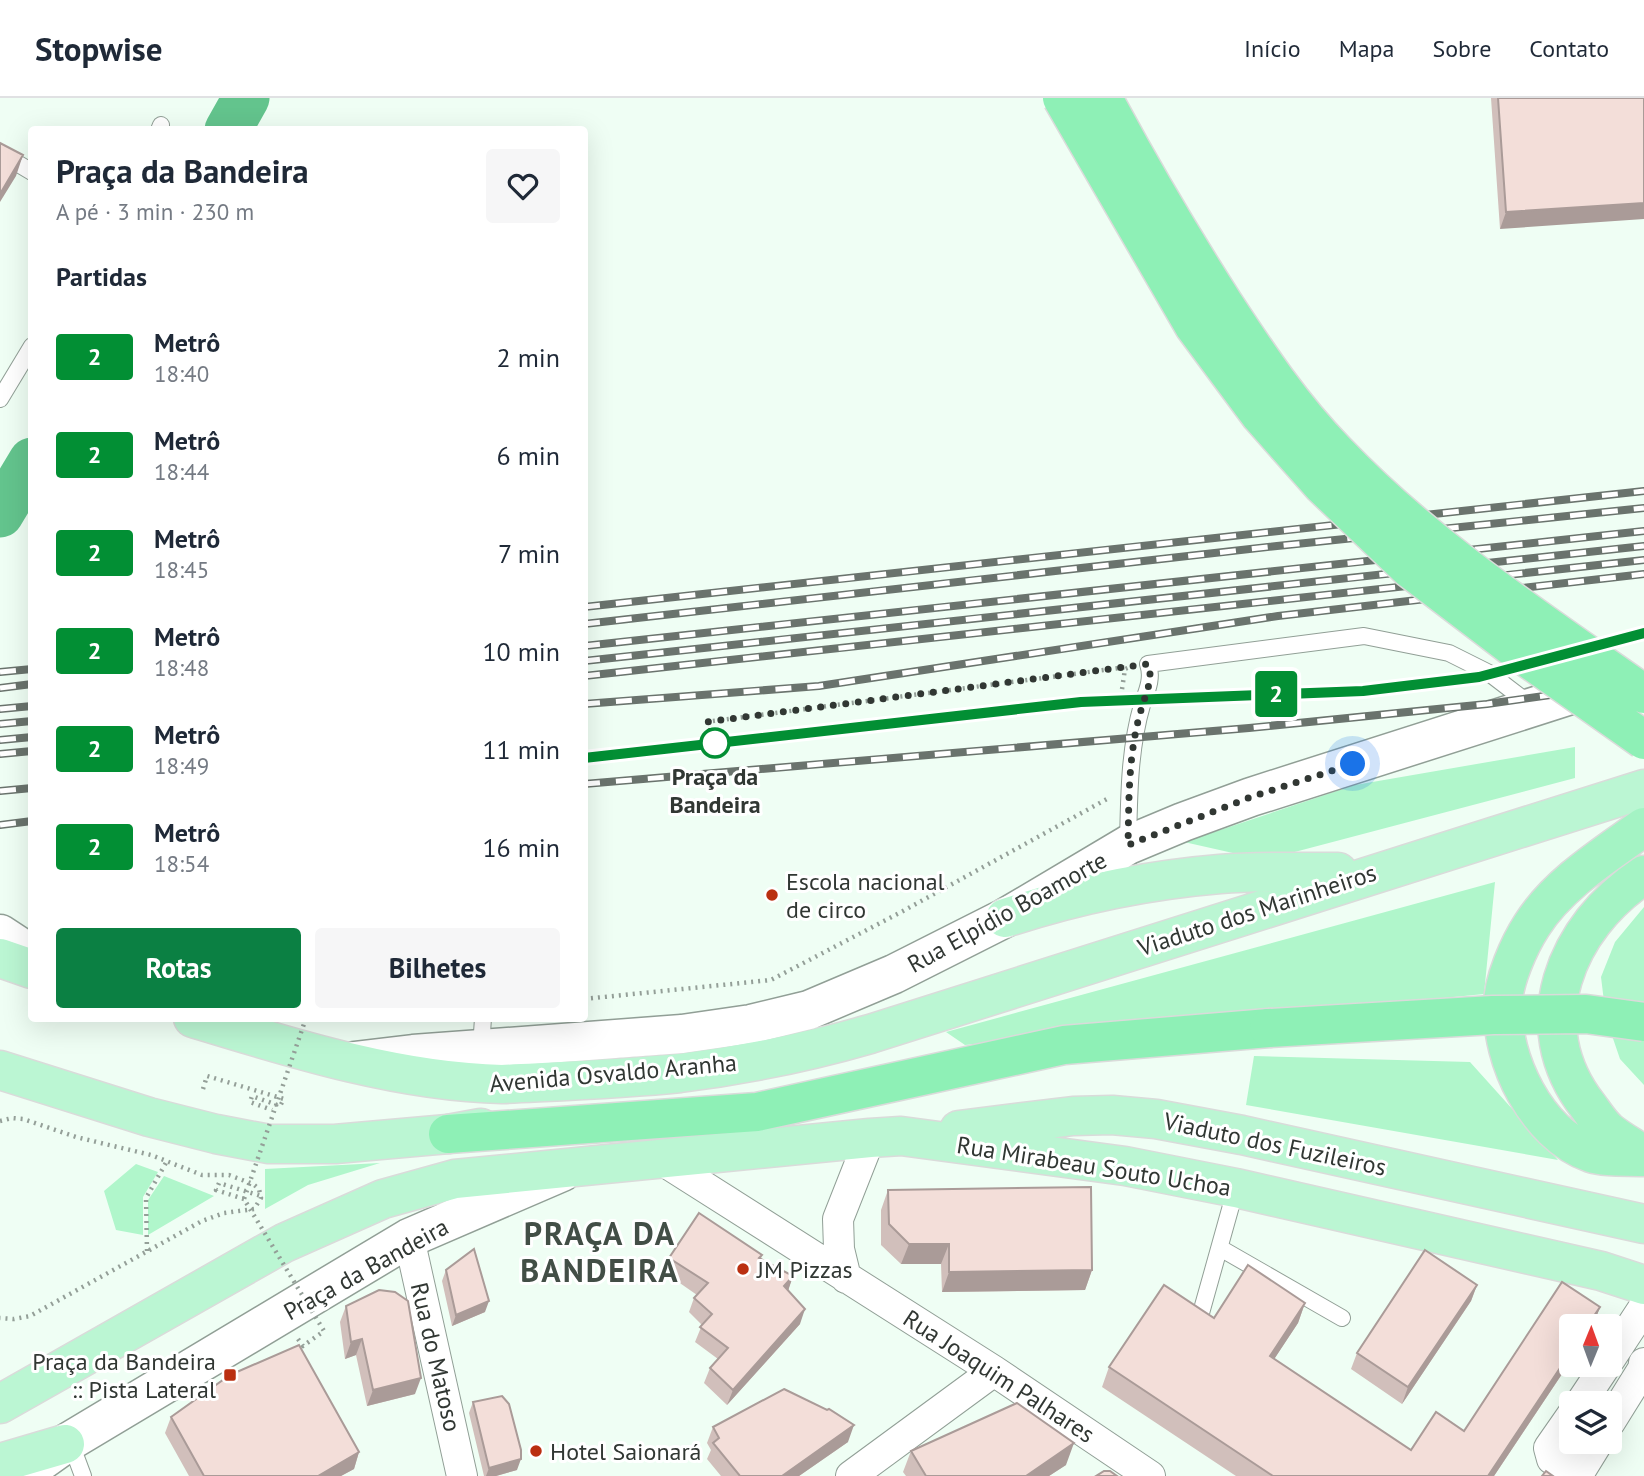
<!DOCTYPE html>
<html lang="pt">
<meta charset="utf-8">
<style>
body{margin:0;font-family:"PT Sans",sans-serif;background:#f6f6f7;color:#1f2937;height:100vh;display:flex;flex-direction:column;font-size:26px;white-space:nowrap}
*{box-sizing:border-box;margin:0}
p{font-size:23px;color:#747a83}
.icon{flex:none;width:38px;height:38px;fill:none;stroke:currentColor;stroke-width:2;stroke-linecap:round;stroke-linejoin:round}
.map{position:relative;flex:1;overflow:hidden}
.panel{position:absolute;left:28px;top:28px;width:560px;height:896px;display:flex;flex-direction:column;background:#fff;border-radius:7px;box-shadow:0 7px 28px #0002}
.panel>*{flex:none}
.badge{padding:0 14px;border-radius:5px;font-size:24px;line-height:46px}
.needle{width:46px;rotate:1deg}
.fabs{position:absolute;left:1559px;top:1216px;display:grid;gap:14px}
.fabs a{display:grid;place-items:center;width:63px;height:63px;border-radius:7px;background:#fff;box-shadow:0 7px 28px #0002;font-size:35px}
.you{position:absolute;width:35px;height:35px;margin:-18px;border:5px solid #fff;border-radius:50%;background:#1a73e8;box-shadow:0 0 0 10px #1a73e833}
.map>.badge{position:absolute;translate:-50% -50%;box-shadow:0 0 0 4px #fff}
h2{padding:0 28px;font-size:26px;line-height:63px}
.round{display:grid;place-items:center;flex:none;width:74px;height:74px;border-radius:7px;background:#f6f6f7}
.summary{display:flex;align-items:center;justify-content:space-between;height:119px;padding:0 28px}
h1{font-size:33px;font-weight:800;line-height:52px}
.button{display:flex;gap:14px;margin-top:auto;padding:14px 28px}
.button a{flex:1;height:80px;border-radius:7px;background:#0b8043;color:#fff;font-size:28px;font-weight:800;line-height:80px;text-align:center}
.button a+a{background:#f6f6f7;color:#1f2937}
ul{padding:0;list-style:none}
li{display:flex;align-items:center;gap:21px;height:98px;padding:0 28px}
li div{flex:1}
li b{display:block;font-size:26px}
li em{font-style:normal}
li .badge{min-width:77px;font-weight:700;text-align:center}
header{display:flex;align-items:center;gap:42px;box-sizing:border-box;height:98px;padding:0 35px;background:#fff;border-bottom:2px solid #e0e1e3}
header strong{font-size:33px}
nav{display:flex;gap:38px;margin-inline-start:auto;font-size:24px}
.map>svg:first-child{display:block}
</style>
<header>
<strong>Stopwise</strong>
<nav><a>Início</a><a>Mapa</a><a>Sobre</a><a>Contato</a></nav>
</header>
<div class="map">
<svg width="1644" height="1378" viewBox="0 0 1644 1378">
<rect width="100%" height="100%" fill="#effef4"/>
<!-- green -->
<path fill="#b0f6cb" d="M1575,649V680L1264,762L1184,744L1355,687Z
M1495,784L1484,896L965,947L946,934Z
M1644,809V987L1620,961L1606,920L1601,879L1615,844Z
M1254,958L1470,964L1558,1062L1246,1007Z
M380,1065L308,1087L265,1111V1071Z
M136,1066L158,1074L143,1099V1137L116,1132L104,1093Z
M164,1078L214,1098L148,1137V1102Z"/>
<g fill="none" stroke-linecap="round" stroke-linejoin="round">
<!-- river -->
<path stroke="#63c48d" stroke-width="47" d="M228,32L246,0
M0,416L32,363"/>
<defs>
<path id="service" d="M159,32L161,27
M0,55L32,74
M0,301L32,248
M1128,747C1129,700 1129,652 1142,607C1147,593 1153,580 1148,566L1364,538L1449,555L1489,575L1531,607
M481,950L483,920
M1220,1150L1342,1220
M1201,1215L1236,1090
M70,1343L83,1378"/>
<path id="minor" d="M662,1062L994,1273L1150,1378
M409,1140L462,1378
M846,1180L839,1151L838,1121L870,1040
M1610,1261L1644,1209
M1580,1306L1606,1267
M1572,1317L1549,1350L1552,1361L1573,1373L1582,1370L1598,1344
M1610,1324L1643,1271L1644,1265
M851,1378L994,1273"/>
<path id="tertiary" d="M0,836L32,857
M37,1366L65,1346L409,1140L562,1074"/>
<path id="secondary" d="M354,963L413,956L682,936L751,926L809,912L894,876L1005,820L1128,747L1183,724L1251,699L1605,586"/>
<path id="primary" d="M1005,820C1075,797 1147,782 1220,776C1259,773 1299,774 1338,774
M0,860L32,871
M193,920C291,950 399,984 502,986C561,983 621,981 680,975C744,967 808,954 870,936L1644,691
M0,972L149,1019L216,1036L269,1046H335L448,1036L481,1030
M959,1032L1073,1018L1112,1017L1156,1021L1242,1037L1644,1126
M0,1306L284,1145L383,1101L455,1081L870,1040L901,1038L1125,1068L1236,1090L1601,1173L1644,1187
M0,1365L65,1346"/>
<path id="trunk" d="M1644,729C1605,757 1558,786 1532,827C1519,847 1503,883 1503,907C1501,962 1536,1035 1591,1055C1606,1060 1628,1058 1644,1059
M1644,777C1565,829 1525,927 1588,1008C1594,1016 1600,1026 1608,1033C1619,1042 1632,1049 1644,1057"/>
<path id="motorway" d="M448,1036L757,1014L1064,947L1269,930"/>
</defs>
<!-- service casing -->
<use href="#service" stroke="#919f96" stroke-width="18"/>
<!-- minor casing -->
<use href="#minor" stroke="#919f96" stroke-width="32"/>
<!-- tertiary casing -->
<use href="#tertiary" stroke="#919f96" stroke-width="41"/>
<!-- secondary casing -->
<use href="#secondary" stroke="#919f96" stroke-width="41"/>
<!-- primary casing -->
<use href="#primary" stroke="#dadbda" stroke-width="41"/>
<!-- trunk casing -->
<use href="#trunk" stroke="#dadbda" stroke-width="41"/>
<!-- motorway casing -->
<use href="#motorway" stroke="#dadbda" stroke-width="41"/>
<!-- path -->
<path stroke="#949f98" stroke-width="4.5" stroke-dasharray="2 5" stroke-linecap="butt" d="M1121,598L1125,571L1130,569
M706,624L1127,569
M584,901L771,882L903,813L1107,701L1108,697
M203,991L207,978L284,1001L280,1008L252,998L250,1004L272,1012
M0,1023L12,1020L23,1021L76,1039L151,1057L202,1077H229L253,1086L259,1091L261,1100L254,1111L224,1115L202,1123L30,1218L14,1221L0,1220
M244,1101L216,1092L219,1085L261,1098
M147,1153L146,1100L167,1063
M298,1241L303,1248L324,1233"/>
<!-- service -->
<use href="#service" stroke="#fff" stroke-width="16"/>
<!-- minor -->
<use href="#minor" stroke="#fff" stroke-width="30"/>
<!-- tertiary -->
<use href="#tertiary" stroke="#fff" stroke-width="38"/>
<!-- secondary -->
<use href="#secondary" stroke="#fff" stroke-width="38"/>
<!-- primary -->
<use href="#primary" stroke="#bbf6d3" stroke-width="38"/>
<!-- trunk -->
<use href="#trunk" stroke="#a4f3c4" stroke-width="38"/>
<!-- motorway -->
<use href="#motorway" stroke="#8ef0b6" stroke-width="38"/>
<defs>
<path id="rail" d="M584,509L1644,393
M584,526L1277,448L1644,410
M584,548L1644,433
M584,563L1644,448
M0,574L32,571
M584,578L1644,462
M0,590L32,586
M584,606L819,588L1278,518L1644,476
M0,611L32,608
M0,626L32,623
M0,642L32,639
M0,656L32,653
M584,660L1081,605L1363,592L1479,579L1644,535
M584,686L1249,630L1487,606L1644,584
M0,693L32,690
M0,727L32,723"/>
</defs>
<!-- rail casing -->
<use href="#rail" stroke="#6a736d" stroke-width="8"/>
<!-- rail -->
<use href="#rail" stroke="#fff" stroke-width="5" stroke-dasharray="16" stroke-linecap="butt"/>
<defs>
<path id="motorway-bridge" d="M1062,0L1194,228L1260,317L1322,387L1410,471L1519,554L1644,642
M1103,0C1141,71 1181,139 1224,206C1258,258 1292,309 1336,354C1427,449 1537,521 1644,596
M1269,930L1493,917L1586,916L1644,924"/>
</defs>
<!-- motorway-bridge casing -->
<use href="#motorway-bridge" stroke="#dadbda" stroke-width="41" stroke-linecap="butt"/>
<!-- path-bridge -->
<path stroke="#949f98" stroke-width="4.5" stroke-dasharray="2 5" stroke-linecap="butt" d="M306,920L244,1101L324,1233"/>
<!-- motorway-bridge -->
<use href="#motorway-bridge" stroke="#8ef0b6" stroke-width="38"/>
</g>
<!-- wall -->
<path fill="#d1bfbb" d="M1491,0H1644L1500,131Z
M888,1092L1092,1172L1085,1192L942,1194L941,1166H901L881,1147V1112Z
M762,1157L761,1161L793,1178L788,1192L800,1226L727,1307L704,1285L710,1270L718,1261L695,1244L702,1227L689,1214L694,1200L697,1197L664,1174L669,1160Z
M1248,1167L1305,1205L1298,1225L1274,1261L1411,1352L1436,1314L1464,1333L1562,1184L1600,1209L1593,1228H1572V1261L1494,1378H1236L1102,1289L1109,1269L1164,1187L1214,1220Z
M446,1172L485,1214L452,1228L442,1183Z
M1477,1187L1471,1203L1402,1306L1351,1271L1357,1255Z
M346,1208L415,1296L367,1308L356,1257L345,1261L340,1224Z
M473,1304L517,1372L496,1378H484L469,1315Z
M171,1319L359,1354L354,1371L341,1378H189L165,1335Z
M713,1329L848,1344L799,1378H721L707,1361L711,1352L707,1345Z
M911,1353L1066,1367L1049,1378H906L903,1374Z"/>
<!-- shaded-wall -->
<path fill="#aa9b98" d="M23,57L16,78L0,104V96Z
M1644,105V121L1500,131L1506,114Z
M909,1146H949L941,1166H901Z
M1092,1172L1085,1192L942,1194L949,1174Z
M793,1178L788,1193L784,1188Z
M1477,1187L1471,1203L1402,1306L1408,1289Z
M489,1203L485,1214L452,1228L456,1217Z
M1305,1205L1298,1225L1263,1278L1270,1258Z
M1600,1209L1593,1228H1587Z
M805,1211L800,1226L727,1307L733,1292Z
M362,1241L356,1257L345,1261L351,1244Z
M1572,1252V1261L1494,1378H1488Z
M421,1280L415,1296L367,1308L373,1292Z
M854,1327L848,1344L799,1378H782Z
M1074,1345L1066,1367L1049,1378H1026Z
M359,1354L354,1371L341,1378H318Z
M521,1361L517,1372L496,1378H486L489,1370Z"/>
<!-- building -->
<path fill="#f3ded9" stroke="#aa9b98" stroke-width="2" d="M1498,0H1644V105L1506,114Z
M0,45L23,57L0,96Z
M1091,1089L1092,1172L949,1174V1146H909L889,1126L888,1092Z
M699,1115L762,1157L759,1160L793,1178L784,1188L805,1211L733,1292L710,1270L728,1250L700,1229L712,1216L694,1200L708,1185L669,1160Z
M474,1151L489,1203L456,1217L446,1172Z
M1425,1152L1477,1187L1408,1289L1357,1255Z
M1248,1167L1305,1205L1270,1258L1411,1352L1436,1314L1464,1333L1562,1184L1600,1209L1587,1228H1572V1252L1488,1378H1273L1109,1269L1164,1187L1214,1220Z
M379,1192L395,1194L408,1203L421,1280L373,1292L362,1241L351,1244L346,1208Z
M299,1247L359,1354L318,1378H204L171,1319L230,1277Z
M784,1291L827,1312L829,1311L854,1327L782,1378H740L713,1345L719,1340L713,1329Z
M502,1298L509,1306L521,1352V1361L489,1370L473,1304Z
M1017,1305L1074,1345L1026,1378H926L911,1353Z
M1104,1373H1110L1117,1378H1096Z
M1546,1373L1553,1378H1542Z"/>
<g fill="none" stroke-linecap="round" stroke-linejoin="round">
<defs>
<path id="line" d="M584,660L1081,604L1363,593L1479,579L1644,535"/>
</defs>
<!-- line casing -->
<use href="#line" stroke="#fff" stroke-width="16"/>
<!-- line -->
<use href="#line" stroke="#028f34" stroke-width="10"/>
<!-- walk -->
<path stroke="#313733" stroke-width="7" stroke-dasharray="0 12.6" d="M715,645L706,624L1148,566C1154,581 1145,597 1141,612C1128,656 1129,702 1128,747L1251,699L1353,666"/>
</g>
<!-- markers -->
<circle fill="#fff" stroke="#028f34" stroke-width="3.5" cx="715" cy="645" r="14"/>
<g fill="#ba2f10" stroke="#fff" stroke-width="2.5">
<circle cx="772" cy="797" r="7"/>
<circle cx="743" cy="1171" r="7"/>
<rect x="223" y="1270" width="14" height="14" rx="3.5"/>
<circle cx="536" cy="1353" r="7"/>
</g>
<g text-anchor="middle" dominant-baseline="central" stroke-width="6" stroke-linejoin="round" paint-order="stroke">
<!-- stop labels -->
<g font-size="24" font-weight="bold" fill="#313733" stroke="#fff">
<text x="715" y="678">Praça da<tspan x="715" dy="28">Bandeira</tspan></text>
</g>
<!-- poi labels -->
<g font-size="24" fill="#313733" stroke="#fff" text-anchor="start">
<text x="786" y="783">Escola nacional<tspan x="786" dy="28">de circo</tspan></text>
<text x="757" y="1171">JM Pizzas</text>
<text x="216" y="1263" text-anchor="end">Praça da Bandeira<tspan x="216" dy="28">:: Pista Lateral</tspan></text>
<text x="550" y="1353">Hotel Saionará</text>
</g>
<!-- street labels -->
<g font-size="24" fill="#313733" stroke="#fff">
<text transform="translate(1257 812) rotate(-18)">Viaduto dos Marinheiros</text>
<text transform="translate(1007 814) rotate(-29)">Rua Elpídio Boamorte</text>
<text transform="translate(613 975) rotate(-5)">Avenida Osvaldo Aranha</text>
<text transform="translate(1275 1046) rotate(12)">Viaduto dos Fuzileiros</text>
<text transform="translate(1094 1068) rotate(9)">Rua Mirabeau Souto Uchoa</text>
<text transform="translate(366 1171) rotate(-29)">Praça da Bandeira</text>
<text transform="translate(436 1259) rotate(77)">Rua do Matoso</text>
<text transform="translate(999 1278) rotate(33)">Rua Joaquim Palhares</text>
</g>
<!-- district labels -->
<g font-size="32" font-weight="bold" letter-spacing="2" fill="#424e46" stroke="#fff">
<text x="600" y="1135">PRAÇA DA<tspan x="600" dy="37">BANDEIRA</tspan></text>
</g>
</g>
</svg>
<div class="fabs">
<a><svg class="needle" viewBox="-14 -14 28 28"><path d="M0-13l5 13h-10z" fill="#e53935"/><path d="M0 13l5-13h-10z" fill="#747a83"/></svg></a>
<a><svg class="icon" aria-label="layers" viewBox="0 0 24 24"><path d="M12 4l9 5-9 5-9-5zM3 14l9 5 9-5"/></svg></a>
</div>
<div class="you" style="left:1353px;top:666px"></div>
<b class="badge" style="left:1276px;top:596px;background:#028f34;color:#fff">2</b>
<section class="panel">
<div class="summary"><div><h1>Praça da Bandeira</h1><p>A pé · 3 min · 230 m</p></div><a class="round"><svg class="icon" aria-label="heart" viewBox="0 0 24 24"><path d="M12 20l-8-8c-3-5 5-10 8-4 3-6 11-1 8 4z"/></svg></a></div>
<h2>Partidas</h2>
<ul>
<li><span class="badge" style="background:#028f34;color:#fff">2</span><div><b>Metrô</b><p>18:40</p></div><em>2 min</em></li>
<li><span class="badge" style="background:#028f34;color:#fff">2</span><div><b>Metrô</b><p>18:44</p></div><em>6 min</em></li>
<li><span class="badge" style="background:#028f34;color:#fff">2</span><div><b>Metrô</b><p>18:45</p></div><em>7 min</em></li>
<li><span class="badge" style="background:#028f34;color:#fff">2</span><div><b>Metrô</b><p>18:48</p></div><em>10 min</em></li>
<li><span class="badge" style="background:#028f34;color:#fff">2</span><div><b>Metrô</b><p>18:49</p></div><em>11 min</em></li>
<li><span class="badge" style="background:#028f34;color:#fff">2</span><div><b>Metrô</b><p>18:54</p></div><em>16 min</em></li>
</ul>
<div class="button"><a>Rotas</a><a>Bilhetes</a></div>
</section>
</div>
